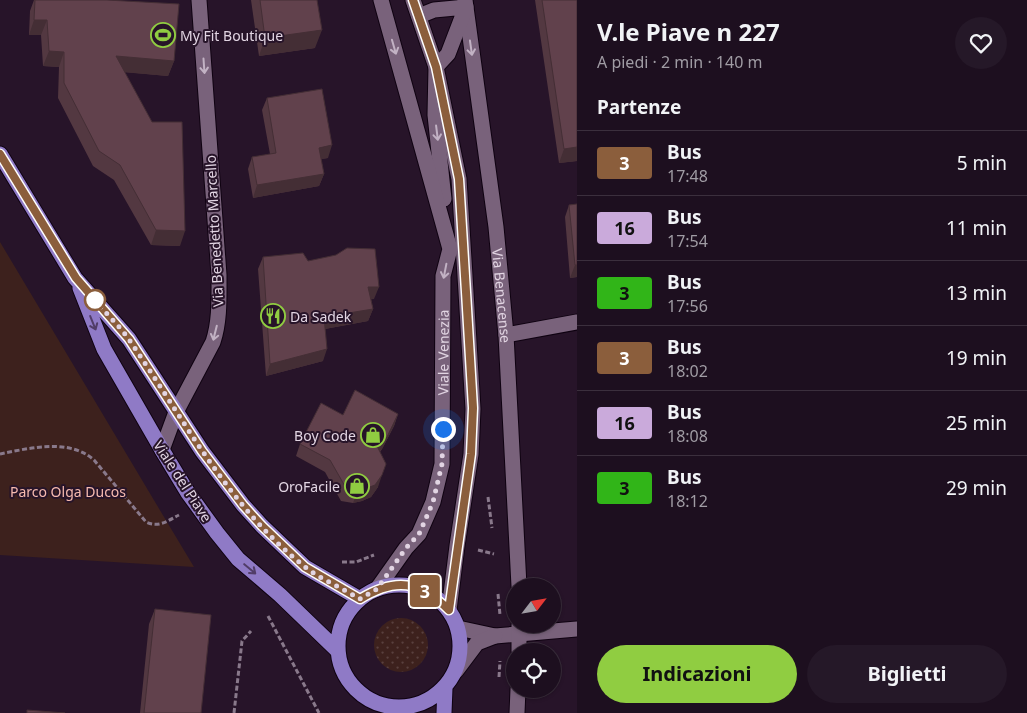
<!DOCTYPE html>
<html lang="it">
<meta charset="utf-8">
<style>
body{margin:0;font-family:"Noto Sans",sans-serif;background:#251828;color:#f1f3f6;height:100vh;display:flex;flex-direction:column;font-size:19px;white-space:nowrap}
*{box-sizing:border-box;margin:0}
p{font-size:16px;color:#a09ca4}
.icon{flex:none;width:28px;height:28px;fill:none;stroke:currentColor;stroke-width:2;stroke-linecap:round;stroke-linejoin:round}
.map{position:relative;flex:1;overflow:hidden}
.panel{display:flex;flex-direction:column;background:#1d0f1f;width:450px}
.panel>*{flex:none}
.badge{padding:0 10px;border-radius:4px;font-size:18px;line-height:32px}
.needle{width:32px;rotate:59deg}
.buttons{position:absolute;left:506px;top:578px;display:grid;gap:10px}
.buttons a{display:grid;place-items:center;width:55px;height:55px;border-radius:50%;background:#1d0f1f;box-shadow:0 1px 4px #0004,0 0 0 1px #3b2f3d;font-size:25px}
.you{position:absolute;width:25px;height:25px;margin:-12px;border:4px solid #fff;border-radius:50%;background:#1a73e8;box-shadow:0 0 0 8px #1a73e833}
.map>.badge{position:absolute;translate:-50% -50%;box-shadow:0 0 0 2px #fff}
h2{padding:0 20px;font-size:19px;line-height:45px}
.round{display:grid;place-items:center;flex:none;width:52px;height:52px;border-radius:26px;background:#251828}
.summary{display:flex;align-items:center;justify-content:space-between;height:85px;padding:0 20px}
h1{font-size:24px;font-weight:700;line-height:38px}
.primary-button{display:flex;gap:10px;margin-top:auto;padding:10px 20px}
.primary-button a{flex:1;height:58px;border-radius:30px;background:#90cd41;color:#111;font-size:20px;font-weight:700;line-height:58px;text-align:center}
.primary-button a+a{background:#251828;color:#f1f3f6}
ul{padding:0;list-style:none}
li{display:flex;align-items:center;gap:15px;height:65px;padding:0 20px;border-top:1px solid #3b2f3d}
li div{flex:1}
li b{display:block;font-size:19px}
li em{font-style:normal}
li .badge{min-width:55px;font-weight:700;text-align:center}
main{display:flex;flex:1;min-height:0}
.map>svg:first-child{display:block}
</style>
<main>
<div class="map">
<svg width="577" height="713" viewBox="0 0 577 713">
<defs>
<pattern id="garden-dots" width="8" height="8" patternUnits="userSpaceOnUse" patternTransform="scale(1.25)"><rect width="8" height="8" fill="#3d211d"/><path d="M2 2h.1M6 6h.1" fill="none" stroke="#59403e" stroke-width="1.8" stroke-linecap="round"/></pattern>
</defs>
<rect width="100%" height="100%" fill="#271429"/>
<!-- green -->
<path fill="#3d211d" d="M0,242L167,522L194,567L0,555Z"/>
<!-- garden -->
<path fill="url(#garden-dots)" d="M374 645a27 27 0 1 1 54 0a27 27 0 1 1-54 0Z"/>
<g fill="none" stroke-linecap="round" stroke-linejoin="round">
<defs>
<g id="minor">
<path d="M413,0L436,67L459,179L466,292L473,409L471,454L457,546L449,610"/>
<path id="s1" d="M465,0L496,227L506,335L519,586"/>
<path d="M419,16L434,10L466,7L448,54L436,67L435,115L444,199"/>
<path d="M506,335L577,322"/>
<path d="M162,450L176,412L213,342C220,321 219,298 219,275L199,0"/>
<path id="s2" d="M377,589L406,548L419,534L433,502L442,464L443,276L450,249L381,0"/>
<path d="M458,628L495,636L577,629"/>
<path d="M519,651V625"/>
<path d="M456,671L477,643L495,636"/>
<path d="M517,713L518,689"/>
</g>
<path id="major" d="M0,154L75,278L129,339L202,451L243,505L262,526L305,567L360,599
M80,288L104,349L162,450L188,493L217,533L238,559L280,595L338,651
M338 646a61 61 0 1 1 122 0a61 61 0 1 1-122 0Z
M444,713L445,688"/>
</defs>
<!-- minor casing -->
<use href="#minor" stroke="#0f0211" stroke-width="17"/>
<!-- major casing -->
<use href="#major" stroke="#0f0211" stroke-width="17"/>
<!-- path -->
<path stroke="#89798b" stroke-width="3" stroke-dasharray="5 2.5" stroke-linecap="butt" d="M0,454C30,448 69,438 94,460L146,522C159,528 167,521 179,515
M488,497L492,528
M478,550L494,554
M342,562H356L374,555
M498,594L500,615
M268,616L319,713
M499,677L500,661
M234,713L242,641L251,631"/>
<!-- minor -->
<use href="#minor" stroke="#79627b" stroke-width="15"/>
<!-- major -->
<use href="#major" stroke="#8f7ac6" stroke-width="15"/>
</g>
<!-- wall -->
<path fill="#533841" d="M34,0H107L174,61L168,76L125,72L180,246L151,245L114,180L93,166L58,98L59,67L43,66L41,35H29L30,11Z
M251,0H317L315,48L259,56Z
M535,0H577V161L559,163Z
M267,98L328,158L321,159L324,174L319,186L253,198L248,169L252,157L270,154L262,110Z
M577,204V277L570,278L565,217L569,205Z
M263,257L308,261L374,299H371L373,309L368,321L325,329L323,361L266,376L258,269Z
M398,414L394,426L382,449L380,452L378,487L371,497L362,501L353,503L341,501L325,472L296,456L300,444L343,415Z
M155,609L201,713H140L149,624Z"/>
<!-- shaded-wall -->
<path fill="#442e35" d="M34,20H47L41,35H29Z
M322,30L315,48L259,56L265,38Z
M49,51L64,52L59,67L43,66Z
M116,56L174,61L168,76L110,71Z
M332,145L328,158L315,160L319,148Z
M577,147V161L559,163L564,149Z
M324,174L319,186L253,198L257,185Z
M156,230L185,231L180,246L151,245Z
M575,265H577V277L570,278Z
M368,287H379L374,299L364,300Z
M373,309L368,321L319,330L324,317Z
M327,349L323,361L266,376L270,364Z
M398,414L394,426L382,449L372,458L377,446Z
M382,475L378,487L371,497L362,501L353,503L358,490Z"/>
<!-- building -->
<path fill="#61414c" stroke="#442e35" d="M35,0H107L179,4L174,61L116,56L152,122H182L185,231L156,230L120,165L99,151L64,83V52L49,51L47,20H34Z
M260,0H317L322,30L265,38Z
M542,0H577V147L564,149Z
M322,89L332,145L319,148L324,174L257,185L252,157L276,153L267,98Z
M577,204V265H575L569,205Z
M347,248L375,249L379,287H368L373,309L324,317L327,349L270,364L263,257L303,253L308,261L336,255Z
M355,390L398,414L387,437L377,446L386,464L382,475L375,485L367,488L358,490L346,488L330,460L300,444L321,403L343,415Z
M155,609L211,615L201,713H144Z
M27,710L65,713H27Z"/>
<!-- one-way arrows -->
<defs><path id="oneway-shaft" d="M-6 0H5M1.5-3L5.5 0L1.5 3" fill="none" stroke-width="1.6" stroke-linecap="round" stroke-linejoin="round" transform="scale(1.25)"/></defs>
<g stroke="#c2b2c4">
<use href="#oneway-shaft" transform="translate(394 47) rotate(74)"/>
<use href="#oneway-shaft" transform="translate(471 48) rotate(82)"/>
<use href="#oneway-shaft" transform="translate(204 66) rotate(86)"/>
<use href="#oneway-shaft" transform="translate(437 133) rotate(83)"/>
<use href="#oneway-shaft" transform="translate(445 271) rotate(101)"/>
<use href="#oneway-shaft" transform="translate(215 333) rotate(104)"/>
</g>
<g stroke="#513d68">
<use href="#oneway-shaft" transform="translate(93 323) rotate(68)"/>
<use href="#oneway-shaft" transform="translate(250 569) rotate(40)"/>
</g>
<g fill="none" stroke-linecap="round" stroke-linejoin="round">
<defs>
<path id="line" d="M0,154L76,278L129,339L202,451L243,505L262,526L305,567L360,599C396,577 419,581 449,610L471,454L473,408L466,292L459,179L436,67L413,0"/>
</defs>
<!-- line casing -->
<use href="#line" stroke="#fff" stroke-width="11"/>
<!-- line -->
<use href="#line" stroke="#8b5e3c" stroke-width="8"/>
<!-- walk -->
<path stroke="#e2d5e3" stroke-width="5" stroke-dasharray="0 9" d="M95,300C106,314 120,326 130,341C184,419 228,506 304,566C320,579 342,588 360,599L377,589L406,548L419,534L433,502L442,464L443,429"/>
</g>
<!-- icons -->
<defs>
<symbol id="stadium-ring" viewBox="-11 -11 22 22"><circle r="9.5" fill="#271429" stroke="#90cd41" stroke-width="1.5"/><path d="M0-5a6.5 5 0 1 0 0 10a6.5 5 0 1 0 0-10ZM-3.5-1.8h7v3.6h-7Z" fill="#90cd41"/></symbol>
<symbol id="restaurant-ring" viewBox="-11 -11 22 22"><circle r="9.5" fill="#271429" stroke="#90cd41" stroke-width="1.5"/><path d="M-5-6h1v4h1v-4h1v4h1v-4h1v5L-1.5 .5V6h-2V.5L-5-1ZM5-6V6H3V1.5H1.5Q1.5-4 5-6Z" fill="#90cd41"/></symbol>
<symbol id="shop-ring" viewBox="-11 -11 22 22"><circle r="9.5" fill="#271429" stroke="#90cd41" stroke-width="1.5"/><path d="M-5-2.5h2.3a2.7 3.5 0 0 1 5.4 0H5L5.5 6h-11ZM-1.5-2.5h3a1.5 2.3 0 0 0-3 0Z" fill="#90cd41"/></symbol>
</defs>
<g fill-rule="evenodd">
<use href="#stadium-ring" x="149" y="21" width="28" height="28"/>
<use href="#restaurant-ring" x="259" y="302" width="28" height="28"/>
<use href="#shop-ring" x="359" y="421" width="28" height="28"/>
<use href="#shop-ring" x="343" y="472" width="28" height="28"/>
</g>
<!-- markers -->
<circle fill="#fff" stroke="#8b5e3c" stroke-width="2.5" cx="95" cy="300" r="10"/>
<g text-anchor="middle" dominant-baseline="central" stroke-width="4" stroke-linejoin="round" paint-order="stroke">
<!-- poi labels -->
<g font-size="14" fill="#e2d5e3" stroke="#271429" text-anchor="start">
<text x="180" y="35">My Fit Boutique</text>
<text x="290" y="316">Da Sadek</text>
<text x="356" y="435" text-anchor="end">Boy Code</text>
<text x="340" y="486" text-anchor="end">OroFacile</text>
</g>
<!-- street labels -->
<g font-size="14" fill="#e2d5e3" stroke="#271429">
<text transform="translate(214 231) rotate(-93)">Via Benedetto Marcello</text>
<text stroke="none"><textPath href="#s1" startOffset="298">Via Benacense</textPath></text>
<text stroke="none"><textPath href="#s2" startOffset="255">Viale Venezia</textPath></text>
<text transform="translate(183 481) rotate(57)">Viale del Piave</text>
</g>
<!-- park labels -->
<g font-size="14" fill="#f6baaf" stroke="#271429">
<text x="68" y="491">Parco Olga Ducos</text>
</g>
</g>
</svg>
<div class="buttons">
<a><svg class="needle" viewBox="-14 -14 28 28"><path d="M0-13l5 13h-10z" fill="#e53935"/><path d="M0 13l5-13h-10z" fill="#a09ca4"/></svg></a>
<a><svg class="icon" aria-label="locate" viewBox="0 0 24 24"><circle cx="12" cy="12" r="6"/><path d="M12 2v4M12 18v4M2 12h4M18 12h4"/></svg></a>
</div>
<div class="you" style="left:443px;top:429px"></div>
<b class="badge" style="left:425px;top:591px;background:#8b5e3c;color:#fff">3</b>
</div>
<section class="panel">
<div class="summary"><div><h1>V.le Piave n 227</h1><p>A piedi · 2 min · 140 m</p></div><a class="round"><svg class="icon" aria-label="heart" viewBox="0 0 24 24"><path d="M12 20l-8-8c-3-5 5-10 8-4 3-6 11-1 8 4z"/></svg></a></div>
<h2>Partenze</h2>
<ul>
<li><span class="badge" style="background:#8b5e3c;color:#fff">3</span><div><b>Bus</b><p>17:48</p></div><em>5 min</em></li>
<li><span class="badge" style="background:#caaadb;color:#111">16</span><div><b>Bus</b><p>17:54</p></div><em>11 min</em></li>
<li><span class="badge" style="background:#31b518;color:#111">3</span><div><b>Bus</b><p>17:56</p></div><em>13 min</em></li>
<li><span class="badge" style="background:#8b5e3c;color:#fff">3</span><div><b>Bus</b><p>18:02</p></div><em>19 min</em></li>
<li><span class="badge" style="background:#caaadb;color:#111">16</span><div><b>Bus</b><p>18:08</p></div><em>25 min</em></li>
<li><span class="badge" style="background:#31b518;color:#111">3</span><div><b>Bus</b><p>18:12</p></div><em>29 min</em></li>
</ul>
<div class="primary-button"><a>Indicazioni</a><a>Biglietti</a></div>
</section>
</main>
